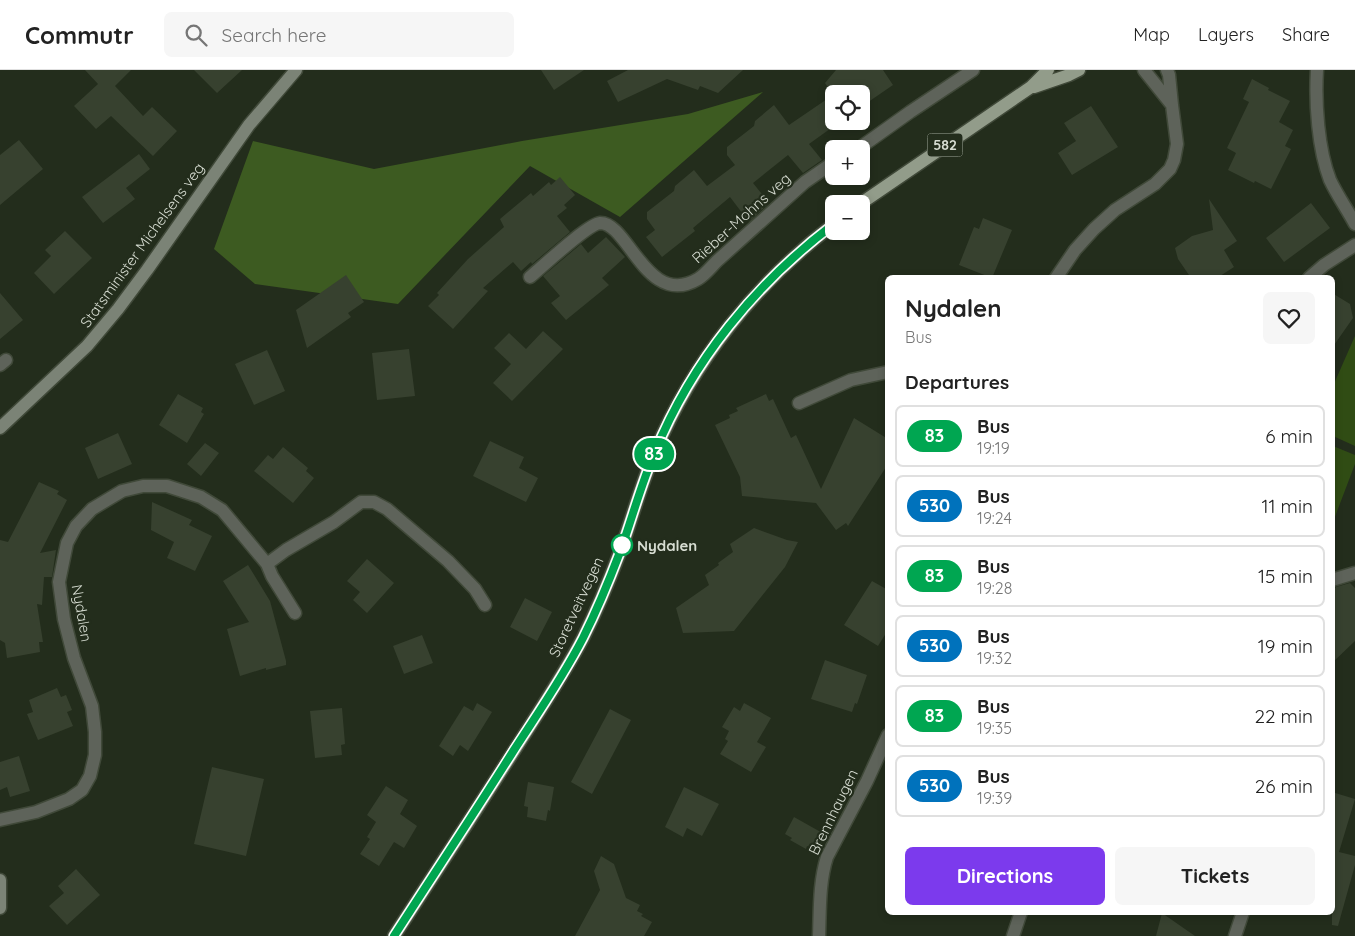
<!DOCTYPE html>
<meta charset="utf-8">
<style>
body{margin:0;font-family:Quicksand,sans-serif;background:#f6f6f6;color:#222;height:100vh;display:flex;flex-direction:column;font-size:19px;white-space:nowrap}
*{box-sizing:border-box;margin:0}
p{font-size:16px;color:#767676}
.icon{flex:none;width:28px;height:28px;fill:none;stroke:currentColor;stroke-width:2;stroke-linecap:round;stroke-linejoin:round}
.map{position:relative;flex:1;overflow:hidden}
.panel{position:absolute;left:885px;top:205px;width:450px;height:640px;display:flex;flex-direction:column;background:#fff;border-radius:8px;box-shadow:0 2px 8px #0003}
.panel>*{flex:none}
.badge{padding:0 10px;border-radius:16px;font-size:18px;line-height:32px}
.tools{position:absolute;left:825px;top:15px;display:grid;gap:10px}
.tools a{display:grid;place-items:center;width:45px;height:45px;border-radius:8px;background:#fff;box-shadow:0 2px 8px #0003;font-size:25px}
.map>.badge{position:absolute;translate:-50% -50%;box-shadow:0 0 0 2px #fff}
h2{padding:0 20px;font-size:19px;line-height:45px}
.round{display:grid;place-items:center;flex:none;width:52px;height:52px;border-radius:8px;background:#f6f6f6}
.overview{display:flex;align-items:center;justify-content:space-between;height:85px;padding:0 20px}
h1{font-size:24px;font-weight:700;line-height:38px}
.button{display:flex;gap:10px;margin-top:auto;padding:10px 20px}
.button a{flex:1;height:58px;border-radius:8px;background:#7c3aed;color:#fff;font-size:20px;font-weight:700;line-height:58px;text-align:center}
.button a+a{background:#f6f6f6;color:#222}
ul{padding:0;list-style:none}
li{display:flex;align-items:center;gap:15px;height:62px;margin:0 10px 8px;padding:0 10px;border:2px solid #e0e0e0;border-radius:8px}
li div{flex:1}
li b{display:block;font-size:19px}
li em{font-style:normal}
li .badge{min-width:55px;font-weight:700;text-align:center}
header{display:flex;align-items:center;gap:30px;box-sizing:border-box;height:70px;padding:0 25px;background:#fff;border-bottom:1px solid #e0e0e0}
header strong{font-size:24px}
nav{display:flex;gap:28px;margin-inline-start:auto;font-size:18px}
.search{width:350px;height:45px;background:#f6f6f6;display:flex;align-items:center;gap:12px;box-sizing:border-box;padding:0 18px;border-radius:8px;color:#767676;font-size:19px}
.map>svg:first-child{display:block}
</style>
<header>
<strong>Commutr</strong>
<div class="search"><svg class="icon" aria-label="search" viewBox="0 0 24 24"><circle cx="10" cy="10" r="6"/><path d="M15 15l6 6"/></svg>Search here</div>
<nav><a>Map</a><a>Layers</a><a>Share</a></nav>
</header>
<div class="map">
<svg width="1355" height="866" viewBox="0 0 1355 866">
<rect width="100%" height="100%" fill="#232d1c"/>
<!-- green -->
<path fill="#304c14" d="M1355,266V376L1333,366V316Z
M1333,376L1355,385V394L1333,452Z"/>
<!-- forest -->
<path fill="#3d5b21" d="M763,22L620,147L530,96L398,234L255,214L214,179L253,71L374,99L522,71L688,44Z"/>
<!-- building -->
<path fill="#37412f" d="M85,0H131L115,16L143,46L152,37L177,61L153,86L111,46L96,59L74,36L98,14Z
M194,0H242L217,23Z
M541,0H584L554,20Z
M628,0H743L718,23L700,16L698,20L667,9L618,32L607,11Z
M836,0H883L893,15L861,37V24H834V51H841L809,74L822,90L803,103L788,85L753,113L769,133L749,152L730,127L693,158L695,161L662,187L646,167L655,160L647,149V142L674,121L675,116L694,100L707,116L735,95L727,85V77L754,56L755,51L774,35L789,55L833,25L825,13Z
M1252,9L1269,18L1268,20L1290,31L1279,52L1293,60L1285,76L1291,79L1271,119L1255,111L1254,113L1228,100L1236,83L1227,78L1249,32L1243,29Z
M1091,36L1118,77L1072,105L1058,83L1076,71L1064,53Z
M19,70L43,99L0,135V85Z
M139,84L150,99L126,118L135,129L103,153L82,127Z
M560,107L575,125L564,135L567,138L557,146L570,162L532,194L531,192L521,201L513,192L483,218L488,221L453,259L428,236L439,225L437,223L468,189L504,157L500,149L531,123L533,126L549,112L551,115Z
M1209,129L1237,171L1224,180L1234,197L1217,208H1191L1178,189L1175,178L1192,166L1213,160Z
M1311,133L1330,158L1284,192L1266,168Z
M983,148L1012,160L992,208L959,195L974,157L979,159Z
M65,161L92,188L54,224L34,203L51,186L45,180Z
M606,167L625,187L602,208L609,215L566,250L551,233L560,226L543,206L581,174L588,183Z
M346,205L364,232L348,243L351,247L307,278L296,240Z
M0,223L23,250L0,269Z
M1332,223L1350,234L1353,248L1332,278Z
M543,261L563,279L512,331L493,313L511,294L494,278L509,263L526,279Z
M409,279L415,326L377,330L372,283Z
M267,280L285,321L254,335L235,294Z
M178,324L203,338L201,342L204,344L187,373L159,355Z
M766,324L769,331L773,329L791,368L796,365L821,419L854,348L888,369V394L848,456L846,453L836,460L816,433L742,426L740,407L715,355L730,348L729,345L738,341L736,338Z
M118,363L132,394L98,409L85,378Z
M490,371L524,387L519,398L538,408L526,432L473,406Z
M205,373L219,383L201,406L187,394Z
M283,377L308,398L306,401L314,408L293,433L254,401L268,385L273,389Z
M39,412L59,421L57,424L67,430L40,483L56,480L52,507H44L42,535L37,534L43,572H39L40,582L7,588L5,573L0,570V470L8,472Z
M152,432L192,450L189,455L212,466L195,501L167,488L174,472L151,460Z
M754,458L787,470L798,472L785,497L734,561L683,563L676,538L709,515L705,505L719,495L718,493L733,482L730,474Z
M367,489L394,513L367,543L353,530L360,522L347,511Z
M248,495L270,531L286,591V595L266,600V598L240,606L227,559L249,552L223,511Z
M872,511L888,520V560L878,576L844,555Z
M1350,513L1355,518V571L1332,593V521L1336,517Z
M525,528L552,542L537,571L510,557Z
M422,565L433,593L404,604L393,576Z
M825,590L867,605L857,634L855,633L852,642L811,629Z
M57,618L61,627L66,625L72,640L67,642L73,656L38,670L27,644L33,642L29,630Z
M477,633L492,642L468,681L460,675L453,686L439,676L464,636L473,641Z
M744,633L771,648L757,672L766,677L751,702L720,684L728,671L725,669L729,661L722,657L734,637L740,641Z
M342,638L345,674L341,675L342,685L315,688L310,641Z
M610,639L631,650L592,724L571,712Z
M19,686L30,721L10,727L7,717L0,720V692Z
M212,697L264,709L246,786L194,774Z
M528,712L554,717L550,741L548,740L546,751L527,747L528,737L524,736Z
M386,716L408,730L400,744L417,756L404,778L394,772L379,796L360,784L370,769L367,767L376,752L367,745Z
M684,717L719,734L702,766L687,758L683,767L665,757Z
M1332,722L1355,729L1339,782L1355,786V795L1338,856L1332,855Z
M794,747L826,765L817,781L807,776L806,779L790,770L792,768L785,764Z
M601,786L614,794L626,828L640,835L637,841L643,844L641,846L652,852L644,866H575L600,820L594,801Z
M76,799L100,825L67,855L49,836L64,823L58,816Z
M1162,843L1195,866H1156Z"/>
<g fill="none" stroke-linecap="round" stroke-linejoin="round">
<defs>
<path id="minor" d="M1144,0L1172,35
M1317,0C1315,33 1318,79 1330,110C1337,125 1347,139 1355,154
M858,79L910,42L973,0
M530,207C542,197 588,154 600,153C628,152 647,239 698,209C705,205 711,197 717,191L805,112L834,92
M1056,208L1075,180L1094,159L1115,140L1155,114L1170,99L1174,90L1177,74L1172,35L1169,5L1167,0
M1309,208L1324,195L1355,175
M0,295L6,290
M799,333L851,310L888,302
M267,494L286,480L334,452L361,432H374L387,439L448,491L475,519L485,535
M1332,510L1355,503
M0,750L36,742L69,729L82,720L90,706L95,685V662L92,636L74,588L64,549L59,512L67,473L76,456L92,439L122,421L143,416H167L201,427L222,440L267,494L272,506L295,543
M819,866C820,840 819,812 827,787L867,711L888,665
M1013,866L1021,842
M1235,866L1243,842"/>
<path id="secondary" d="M0,358L87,276L118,239L147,200L249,55L296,0
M0,810V838"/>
<path id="primary" d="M1034,17L1069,5L1079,0
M860,134L1031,17L1048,0
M394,866C434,805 473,745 512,684C536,646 562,608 583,568C597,540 609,511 620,482C632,449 641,414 655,382C693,291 756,213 834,154"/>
</defs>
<!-- minor casing -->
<use href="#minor" stroke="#404939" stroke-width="15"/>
<!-- secondary casing -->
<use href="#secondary" stroke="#404939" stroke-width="15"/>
<!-- primary casing -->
<use href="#primary" stroke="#404939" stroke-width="15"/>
<!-- minor -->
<use href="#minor" stroke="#5e635a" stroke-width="12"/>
<!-- secondary -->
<use href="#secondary" stroke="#7b8376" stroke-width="12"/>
<!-- primary -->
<use href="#primary" stroke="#929c8a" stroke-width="12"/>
</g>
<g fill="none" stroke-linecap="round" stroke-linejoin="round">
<defs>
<path id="line" d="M394,866C434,804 475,742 514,680C538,643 563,607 583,568C597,540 609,511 620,482C632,449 641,414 655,382C692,291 756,213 834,154"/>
</defs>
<!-- line casing -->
<use href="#line" stroke="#fff" stroke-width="11"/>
<!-- line -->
<use href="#line" stroke="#00a651" stroke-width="8"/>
</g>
<!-- markers -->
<circle fill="#fff" stroke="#00a651" stroke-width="2.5" cx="622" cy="475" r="10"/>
<g text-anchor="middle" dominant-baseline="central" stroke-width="4.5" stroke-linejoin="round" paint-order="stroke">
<!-- shield labels -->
<rect fill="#232d1c" stroke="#a1a89b" stroke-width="1" x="927.5" y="63.5" width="35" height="23" rx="4"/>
<g font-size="14" font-weight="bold" fill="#d7ddd2">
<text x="945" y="75">582</text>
</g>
<!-- street labels -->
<g font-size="15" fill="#d7ddd2" stroke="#232d1c">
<text transform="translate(741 148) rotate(-42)">Rieber-Mohns veg</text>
<text transform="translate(142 175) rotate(-54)">Statsminister Michelsens veg</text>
<text transform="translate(576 537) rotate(-65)">Storetveitvegen</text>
<text transform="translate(82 543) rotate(80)">Nydalen</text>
<text transform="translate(833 742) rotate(-64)">Brennhaugen</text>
</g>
<!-- stop labels -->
<g font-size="15" font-weight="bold" fill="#d7ddd2" stroke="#232d1c" text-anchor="start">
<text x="637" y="475">Nydalen</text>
</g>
</g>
</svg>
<div class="tools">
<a><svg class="icon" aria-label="locate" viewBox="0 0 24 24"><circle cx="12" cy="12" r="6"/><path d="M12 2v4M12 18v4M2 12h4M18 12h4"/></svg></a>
<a>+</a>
<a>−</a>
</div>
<b class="badge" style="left:654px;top:384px;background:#00a651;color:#fff">83</b>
<section class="panel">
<div class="overview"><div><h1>Nydalen</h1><p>Bus</p></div><a class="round"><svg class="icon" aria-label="heart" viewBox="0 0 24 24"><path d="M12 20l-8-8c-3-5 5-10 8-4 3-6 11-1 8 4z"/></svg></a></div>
<h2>Departures</h2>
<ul>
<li><span class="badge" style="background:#00a651;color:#fff">83</span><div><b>Bus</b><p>19:19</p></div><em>6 min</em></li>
<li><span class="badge" style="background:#0072bc;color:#fff">530</span><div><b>Bus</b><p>19:24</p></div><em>11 min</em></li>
<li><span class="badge" style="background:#00a651;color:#fff">83</span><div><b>Bus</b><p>19:28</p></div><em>15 min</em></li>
<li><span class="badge" style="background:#0072bc;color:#fff">530</span><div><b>Bus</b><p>19:32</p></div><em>19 min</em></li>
<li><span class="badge" style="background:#00a651;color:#fff">83</span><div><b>Bus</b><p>19:35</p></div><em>22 min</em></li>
<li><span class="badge" style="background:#0072bc;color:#fff">530</span><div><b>Bus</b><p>19:39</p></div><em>26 min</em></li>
</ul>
<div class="button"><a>Directions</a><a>Tickets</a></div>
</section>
</div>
